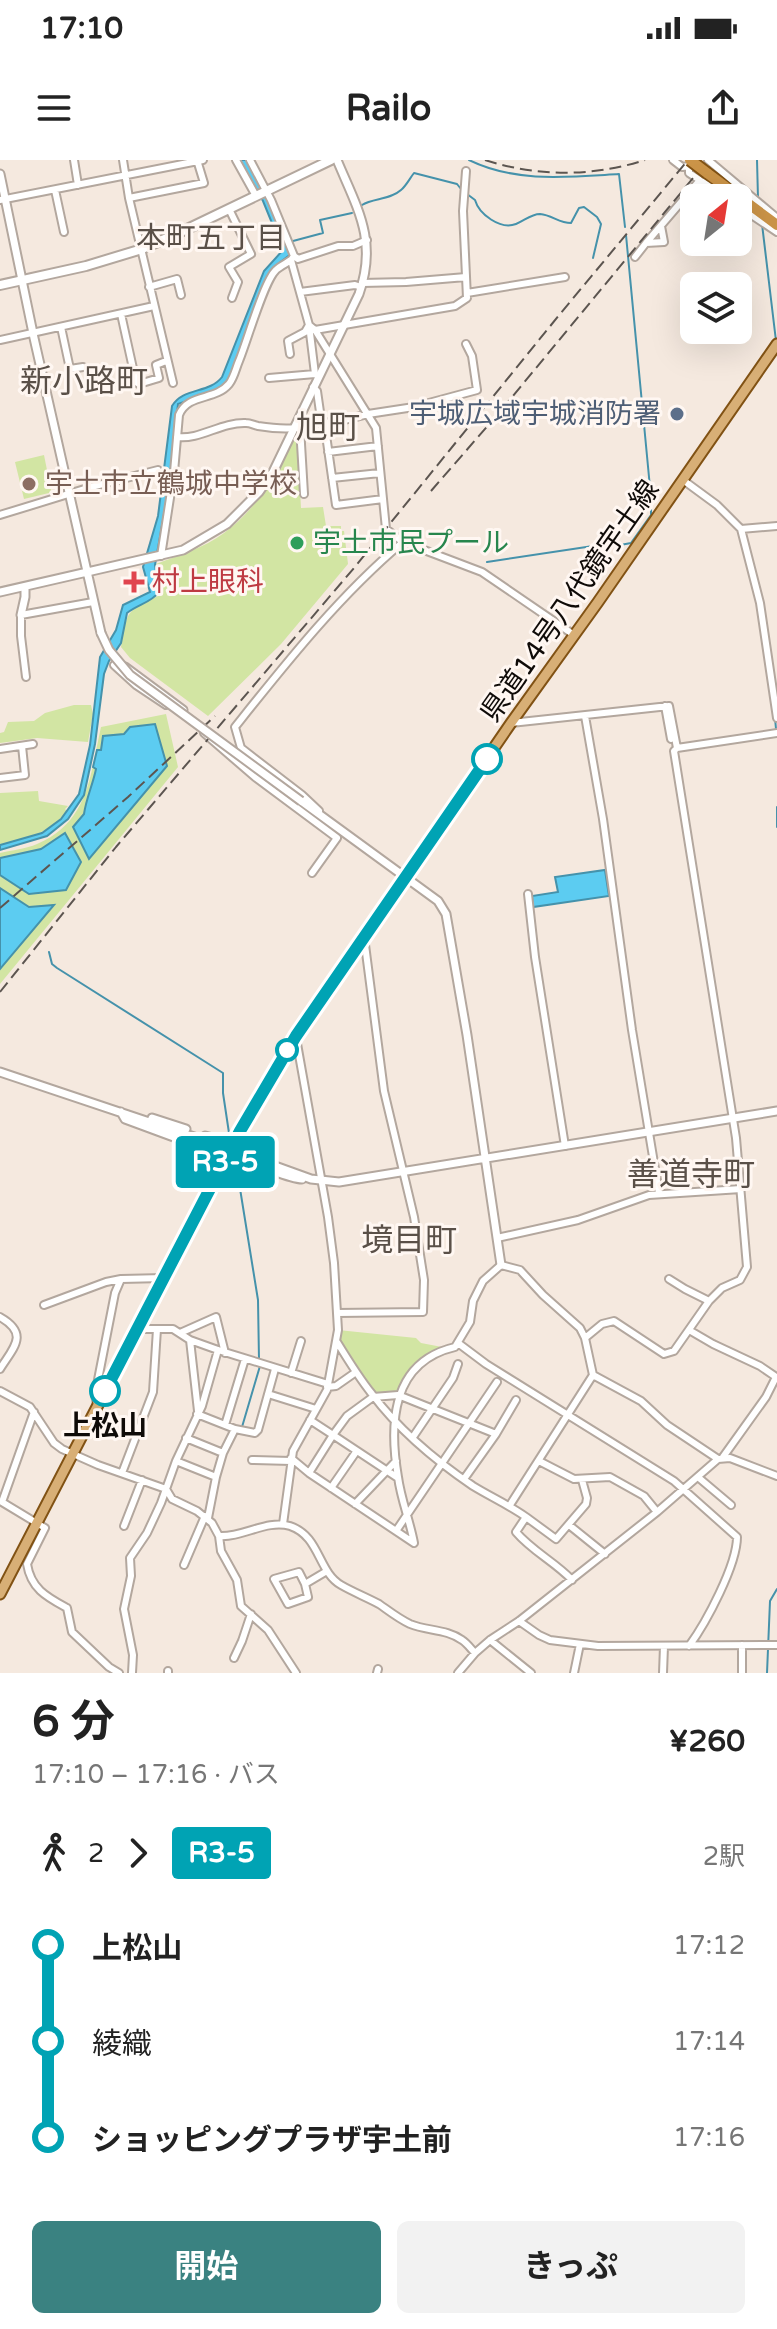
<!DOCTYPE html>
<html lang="ja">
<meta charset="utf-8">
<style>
body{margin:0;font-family:"Varela Round","Noto Sans JP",sans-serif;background:#f2f2f2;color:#222;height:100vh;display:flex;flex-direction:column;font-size:30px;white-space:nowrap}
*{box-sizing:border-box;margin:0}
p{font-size:26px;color:#767676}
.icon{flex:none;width:44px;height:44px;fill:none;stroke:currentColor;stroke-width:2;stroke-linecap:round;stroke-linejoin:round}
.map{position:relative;height:1513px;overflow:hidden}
.drawer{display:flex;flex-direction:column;background:#fff;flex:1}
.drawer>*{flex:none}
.badge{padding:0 16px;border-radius:6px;font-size:28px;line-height:52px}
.needle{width:52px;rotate:30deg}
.tools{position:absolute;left:680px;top:24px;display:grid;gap:16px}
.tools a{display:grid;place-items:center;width:72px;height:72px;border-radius:12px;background:#fff;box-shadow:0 8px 32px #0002;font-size:40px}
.map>.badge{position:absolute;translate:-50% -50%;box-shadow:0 0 0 4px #fff}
.legs{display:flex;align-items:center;gap:12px;height:88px;padding:0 32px;font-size:26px}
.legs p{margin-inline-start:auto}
.head{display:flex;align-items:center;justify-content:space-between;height:136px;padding:0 32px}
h1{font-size:44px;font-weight:700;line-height:60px}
.primary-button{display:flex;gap:16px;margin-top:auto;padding:16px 32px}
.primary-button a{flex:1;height:92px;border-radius:12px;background:#3a8281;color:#fff;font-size:32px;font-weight:700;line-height:92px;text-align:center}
.primary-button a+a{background:#f2f2f2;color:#222}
ul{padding:0 32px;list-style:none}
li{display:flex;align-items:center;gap:28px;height:96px;font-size:30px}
li i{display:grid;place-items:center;width:12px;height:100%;margin:0 10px;background:currentColor}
li i::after{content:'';width:20px;height:20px;margin:-10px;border:6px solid;border-radius:50%;background:#fff}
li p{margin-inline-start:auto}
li:first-child i{background:linear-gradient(#0000 50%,currentColor 0)}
li:last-child i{background:linear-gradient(currentColor 50%,#0000 0)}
.status{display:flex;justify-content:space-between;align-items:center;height:56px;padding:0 40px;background:#fff;direction:ltr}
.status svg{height:22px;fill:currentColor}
header{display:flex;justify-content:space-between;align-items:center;height:104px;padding:0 32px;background:#fff;font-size:36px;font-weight:700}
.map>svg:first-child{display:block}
</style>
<div class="status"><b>17:10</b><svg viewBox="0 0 49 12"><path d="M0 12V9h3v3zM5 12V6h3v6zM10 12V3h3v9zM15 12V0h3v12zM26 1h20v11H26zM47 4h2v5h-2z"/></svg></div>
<header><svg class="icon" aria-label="menu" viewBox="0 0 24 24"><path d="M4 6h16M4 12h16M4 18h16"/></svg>Railo<svg class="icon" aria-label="share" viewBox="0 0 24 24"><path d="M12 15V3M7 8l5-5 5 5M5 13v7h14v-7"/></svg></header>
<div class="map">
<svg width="777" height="1513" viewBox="0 0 777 1513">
<rect width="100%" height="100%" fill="#f5e9df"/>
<!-- green -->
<path fill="#d2e5a3" d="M297,273L301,348L323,347L326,366H341V371H344L348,404L281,484L208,556L130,498L121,487C127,452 125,451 158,436L160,430L156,404C179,395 204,388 224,373C258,348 278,312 295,274Z
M44,295L51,330L49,333L24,339L15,302Z
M74,545H91L93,554L88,582L37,578L0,583V573L4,572L8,562L34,561L45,553Z
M166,554L178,607L0,824V693C12,690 26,689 37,684C89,662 90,615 101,567Z
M38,631L39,641L68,646L65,649L68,652C44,674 32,679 0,685V633Z
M338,1170L416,1178L421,1183L442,1187L443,1190L428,1197L398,1235L373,1237L337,1182Z"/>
<!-- water -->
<path fill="#5cccf1" stroke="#4592ab" stroke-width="2" d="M239,0H248L290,85L291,94L278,104L271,112L230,218L219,230L178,244L170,320L155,405L159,432C152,442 137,445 127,453L121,483L109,501L104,514L95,584L84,635L68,659L47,676L0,690V685L42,673L61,659L79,634L90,585L100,497L116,470L123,445L150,432L143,407L158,356L172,246C183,227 209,234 222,217L264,111L283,90L263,41Z
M155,564L167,606L89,699L73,667L84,654C86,639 93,624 96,609L93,607L97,590H101L103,576L124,574L130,567Z
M65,673L81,702L66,730L29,734L0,715V698L41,689Z
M605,710L609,736L533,747L532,736L558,732L555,717Z
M0,728L29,747L54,745L0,809Z"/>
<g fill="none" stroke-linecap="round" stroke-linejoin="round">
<!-- stream -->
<path stroke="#4592ab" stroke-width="2" d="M469,0C516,23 568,17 619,14L625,67
M757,0L758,38
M467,34L475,40C479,54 500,70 516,64C524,61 531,54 540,54C552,55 559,63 571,63L579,48L584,47L597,57L601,64L593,98
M362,45C373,38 390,40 401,30C406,26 410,18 414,13L457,24L461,29
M762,64L776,181
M293,81L323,73L320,60L352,53
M487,402L593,386H615L631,383L651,355V338L626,75
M775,558L776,569
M777,647V667
M49,792L52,804L57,808L223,913V933L229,973
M237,1010L258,1140L259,1200
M242,1267L260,1206
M767,1513L770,1441L777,1429"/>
<defs>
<path id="minor" d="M74,0L78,25
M123,0L129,38L173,223
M236,0L256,36
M250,0L271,40L294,96L291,100L309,165L315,214L318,216
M673,0L682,7L690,6
M708,0L777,58
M689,8V13L727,38
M55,30L64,72
M129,38L204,23L197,0
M0,40L203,0
M738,46L777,72
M229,49L251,94L229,107L238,122L232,138
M661,66L664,82L646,83L700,20
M294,96L298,99L338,86H353L367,80
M635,97L646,83
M362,123L406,122L466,117
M149,127L177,119L181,135
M300,132L355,125L361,127
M467,133L565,117
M121,154L136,222L139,224L159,218L156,205L166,201
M309,165L315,170L376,268L386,369L403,382
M61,167L70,209L83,207
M315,170L455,146L467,138L463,51L466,11
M0,180L154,146
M290,194L288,181L305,172L309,165
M269,218L315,214
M313,227L317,231L321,259L329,264L368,254L414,247L477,230L472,196L466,184
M324,261L336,345L383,339
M300,267L304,334
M177,277C200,280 221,262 246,263C251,263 253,265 258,266C277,269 306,272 321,259
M328,292L378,286
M332,318L380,313
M683,320L717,345L741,369L760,443L777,558
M0,355L91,327L158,310
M741,369L777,366
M161,396L174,312L179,255C188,233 215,241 229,224C234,218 236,208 239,201C247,182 264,121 276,110C280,106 287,103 291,100
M114,505L136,525L166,545
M26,517L21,476V455L93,442
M665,546L671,579
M585,556L603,659L632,870L659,1033
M511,563L669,546L677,588L674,591L736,978L747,1107L740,1120L722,1128L709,1141L674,1191L664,1194L614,1161L602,1164L585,1178
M204,573L255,617L337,678L312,713
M677,588L777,573
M0,589L33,584
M0,618L25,615L22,586
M319,651L302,635L241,588L235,567C287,502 339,436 403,382L482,412L574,475
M528,734L535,797L565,986
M497,1078L578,1060L649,1035L741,1029
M669,1119L685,1129L709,1141
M44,1145L106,1122L121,1119L164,1118
M337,1153L423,1152L424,1120L414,1057L384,931L364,777
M0,1157C30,1174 13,1188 0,1209
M138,1169H173L190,1180L218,1190L328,1224
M689,1170L713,1184L760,1206L776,1217L766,1237L723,1297
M180,1173L216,1157L225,1193
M190,1180L198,1251
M337,1182C348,1200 359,1218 372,1234C399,1270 436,1301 473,1326C491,1337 509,1345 526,1357L516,1372C532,1391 555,1402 572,1420
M458,1183L486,1204L674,1321L737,1377C737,1405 706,1463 689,1486
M291,1213L301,1181
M327,1227L336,1226L356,1212
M0,1231L30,1247L54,1283L62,1289L98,1305L166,1329L172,1339L197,1351L212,1363L219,1376L221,1391L237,1420L241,1446L268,1470L296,1513
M268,1234L316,1249
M97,1244L95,1235L115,1133L121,1119
M34,1252L2,1342L45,1368L27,1404C31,1429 47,1437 67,1448L72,1472L109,1507L119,1513
M197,1254L235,1269L255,1273L258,1270L275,1209
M225,1265L245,1199
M413,1277L453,1218L458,1204
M186,1278L223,1293L235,1269
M291,1298L309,1313L414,1383C410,1361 401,1340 398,1317C389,1264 391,1202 455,1187L470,1162L473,1141L483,1121L501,1105L520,1110L543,1135L580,1168L585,1178L593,1215L641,1241L667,1265L718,1299L730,1298L777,1316
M252,1300L291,1301
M176,1301L216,1317
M539,1301L574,1319L610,1317L644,1336L657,1352
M122,1313L153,1232L157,1169
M309,1313L333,1275L310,1260
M398,1318L333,1275L347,1256L373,1237L398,1235L496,1274L516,1240
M699,1318L731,1345
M464,1319L496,1274
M331,1328L356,1292
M355,1344L396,1301
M510,1345L593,1215
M526,1357L556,1379L586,1344L587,1338L582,1320
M208,1358L216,1317L223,1293
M283,1364L293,1291L327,1230L338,1170L334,1103L328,1057L296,878
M569,1365L605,1394
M124,1366L142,1320
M396,1371L497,1222
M219,1376C242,1378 267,1359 290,1366C320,1376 318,1412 341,1425C353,1432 366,1437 379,1444C389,1451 399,1459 410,1464C427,1471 447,1469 462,1480C467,1483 471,1489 475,1493
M184,1405L205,1356
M305,1424L308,1437L288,1444L274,1419L299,1412L305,1424L327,1411
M519,1461L539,1475L550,1480L598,1486L777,1485
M490,1480L531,1513
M234,1498L242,1481L251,1454
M168,1511V1513
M132,1513L133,1495L124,1449L131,1416L130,1398L147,1373L161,1343L176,1301L202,1246L218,1190
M377,1513L378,1509
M458,1513L475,1493L490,1480L519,1461L657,1352L718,1299
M574,1513L580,1484
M663,1513L664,1486
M742,1513V1485"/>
<path id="tertiary" d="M0,14L34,178L101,473
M0,432L183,390L227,364L259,332L273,312L359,134C378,80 357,48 337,0
M21,455L25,437V427
M125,507L183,550
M301,641L438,741L446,754L467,875L501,1105
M0,912L209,982
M121,952L125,959L217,993L220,999V1006
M152,958L186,969
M205,976C218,980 227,982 238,973
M239,993L311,1019L339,1022L777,951
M224,1007C241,991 280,1018 302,1019"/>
<path id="secondary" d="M0,125L86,106L142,89L183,71L331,0"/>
<path id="primary" d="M0,1434L240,971L296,876L511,563L598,442L777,184"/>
<path id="trunk" d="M707,13L777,65"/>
</defs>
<!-- minor casing -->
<use href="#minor" stroke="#b3a79e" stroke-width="10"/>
<!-- tertiary casing -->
<use href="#tertiary" stroke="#b3a79e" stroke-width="11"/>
<!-- secondary casing -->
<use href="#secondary" stroke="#b3a79e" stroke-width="12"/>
<!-- primary casing -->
<use href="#primary" stroke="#815214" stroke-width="13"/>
<!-- trunk casing -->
<use href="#trunk" stroke="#815214" stroke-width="14"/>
<!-- minor -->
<use href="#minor" stroke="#fff" stroke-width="6"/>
<!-- tertiary -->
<use href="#tertiary" stroke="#fff" stroke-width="7"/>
<!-- secondary -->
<use href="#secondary" stroke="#fff" stroke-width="8"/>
<!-- primary -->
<use href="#primary" stroke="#d8af76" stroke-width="9"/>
<!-- trunk -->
<use href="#trunk" stroke="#cb9448" stroke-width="10"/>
<!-- rail -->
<path stroke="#5c5550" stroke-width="2" stroke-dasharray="12 6" stroke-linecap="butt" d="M485,0C538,17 592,17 645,0
M431,331L498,254L708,0
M0,748L128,637L215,556
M0,832L116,687L354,408L560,154L688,0"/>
<defs>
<path id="tertiary-bridge" d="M101,473L109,490L130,515L301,641
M209,982L239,993"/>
<path id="trunk-bridge" d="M690,0L707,13"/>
</defs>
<!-- tertiary-bridge casing -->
<use href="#tertiary-bridge" stroke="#b3a79e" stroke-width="11" stroke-linecap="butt"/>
<!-- trunk-bridge casing -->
<use href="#trunk-bridge" stroke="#815214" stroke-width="14" stroke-linecap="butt"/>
<!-- tertiary-bridge -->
<use href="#tertiary-bridge" stroke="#fff" stroke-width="7"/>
<!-- trunk-bridge -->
<use href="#trunk-bridge" stroke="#cb9448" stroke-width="10"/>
</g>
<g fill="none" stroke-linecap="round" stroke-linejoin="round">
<defs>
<path id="line-1" d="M105,1231L240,971L296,876L487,599"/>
</defs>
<!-- line-1 casing -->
<use href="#line-1" stroke="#fff" stroke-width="18"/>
<!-- line-1 -->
<use href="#line-1" stroke="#00a3b4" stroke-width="12"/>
</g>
<!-- markers -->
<circle fill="#5c6f8a" stroke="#fff7f2" stroke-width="3" cx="677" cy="254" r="8"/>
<circle fill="#8d6e63" stroke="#fff7f2" stroke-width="3" cx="29" cy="324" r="8"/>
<circle fill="#2e9e5b" stroke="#fff7f2" stroke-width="3" cx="297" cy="383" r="8"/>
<path fill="#e0444e" stroke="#fff7f2" stroke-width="3" d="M130 410h8v8h8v8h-8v8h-8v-8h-8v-8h8z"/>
<g fill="#fff" stroke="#00a3b4" stroke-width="4">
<circle cx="487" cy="599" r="14"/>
<circle cx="287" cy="890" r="10"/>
<circle cx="105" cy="1231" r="14"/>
</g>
<g text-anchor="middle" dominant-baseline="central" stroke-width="6" stroke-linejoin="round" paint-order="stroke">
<!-- service labels -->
<g font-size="28" fill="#4e5e75" stroke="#fff7f2" text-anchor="end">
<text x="661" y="254">宇城広域宇城消防署</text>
</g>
<!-- education labels -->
<g font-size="28" fill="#785e54" stroke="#fff7f2" text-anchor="start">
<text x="45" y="324">宇土市立鶴城中学校</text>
</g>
<!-- leisure labels -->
<g font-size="28" fill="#27864d" stroke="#fff7f2" text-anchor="start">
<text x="313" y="383">宇土市民プール</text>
</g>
<!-- health labels -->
<g font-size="28" fill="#be3a42" stroke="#fff7f2" text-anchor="start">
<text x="152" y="422">村上眼科</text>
</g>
<!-- street labels -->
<g font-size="28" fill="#0f0b08" stroke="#fff7f2">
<text transform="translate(570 441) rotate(-55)">県道14号八代鏡宇土線</text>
</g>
<!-- stop labels -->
<g font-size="28" font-weight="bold" fill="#0f0b08" stroke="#fff7f2">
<text x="105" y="1266">上松山</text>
</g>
<!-- neighbourhood labels -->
<g font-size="30" fill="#5a5048" stroke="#fff7f2">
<text x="211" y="78">本町五丁目</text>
</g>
<!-- quarter labels -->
<g font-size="32" fill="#5a5048" stroke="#fff7f2">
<text x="84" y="222">新小路町</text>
<text x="328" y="268">旭町</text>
<text x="691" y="1015">善道寺町</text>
<text x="409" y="1081">境目町</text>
</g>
</g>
</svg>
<div class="tools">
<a><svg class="needle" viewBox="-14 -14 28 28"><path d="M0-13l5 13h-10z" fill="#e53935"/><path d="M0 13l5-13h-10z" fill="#767676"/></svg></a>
<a><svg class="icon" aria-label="layers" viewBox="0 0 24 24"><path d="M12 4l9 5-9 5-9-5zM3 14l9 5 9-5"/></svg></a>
</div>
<b class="badge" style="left:225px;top:1002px;background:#00a3b4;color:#fff">R3-5</b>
</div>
<section class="drawer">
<div class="head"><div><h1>6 分</h1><p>17:10 – 17:16 · バス</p></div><b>¥260</b></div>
<div class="legs"><svg class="icon" aria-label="walk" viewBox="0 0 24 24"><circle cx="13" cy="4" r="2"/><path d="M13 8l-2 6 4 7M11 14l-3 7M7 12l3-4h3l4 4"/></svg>2<svg class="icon" aria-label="forward" viewBox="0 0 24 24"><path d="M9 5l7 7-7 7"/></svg><b class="badge" style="background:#00a3b4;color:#fff">R3-5</b><p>2駅</p></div>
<ul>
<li><i style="color:#00a3b4"></i><b>上松山</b><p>17:12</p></li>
<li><i style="color:#00a3b4"></i><span>綾織</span><p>17:14</p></li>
<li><i style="color:#00a3b4"></i><b>ショッピングプラザ宇土前</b><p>17:16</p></li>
</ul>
<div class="primary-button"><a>開始</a><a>きっぷ</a></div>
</section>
